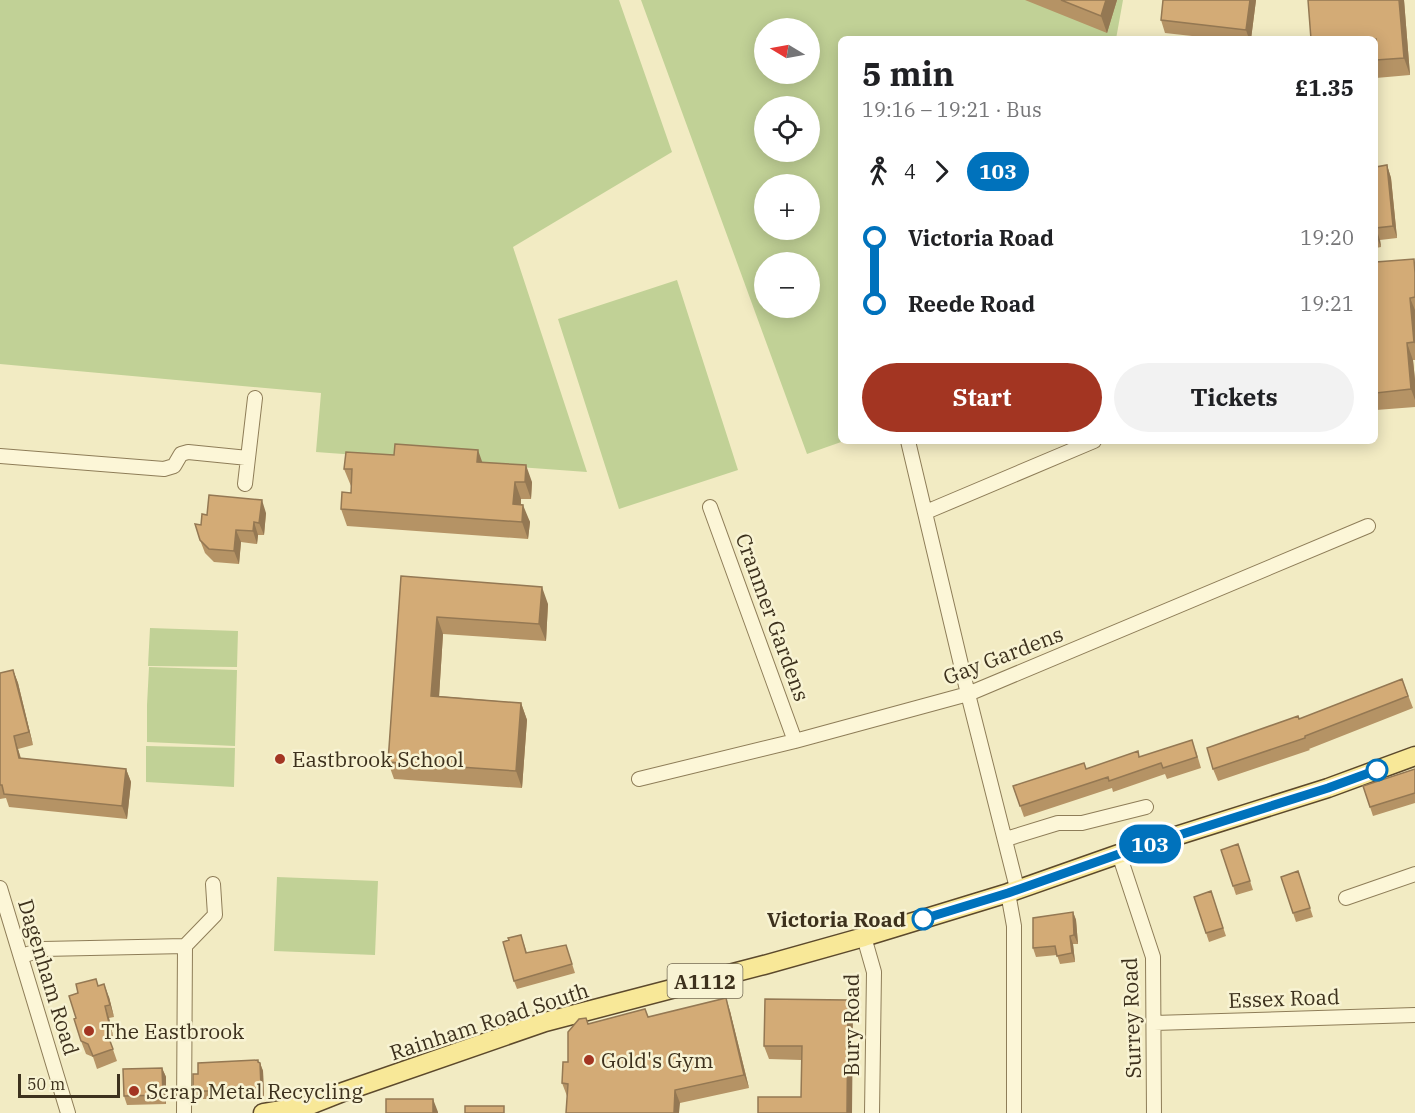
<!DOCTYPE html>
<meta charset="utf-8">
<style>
body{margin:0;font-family:"IBM Plex Serif",serif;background:#f2f2f2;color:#202124;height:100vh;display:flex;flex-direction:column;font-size:22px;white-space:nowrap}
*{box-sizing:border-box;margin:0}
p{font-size:20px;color:#757577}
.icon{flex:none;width:33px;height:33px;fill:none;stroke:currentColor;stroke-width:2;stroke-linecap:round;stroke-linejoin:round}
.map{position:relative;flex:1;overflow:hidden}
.details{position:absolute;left:838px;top:36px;width:540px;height:408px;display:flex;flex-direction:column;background:#fff;border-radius:9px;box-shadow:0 3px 15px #0003}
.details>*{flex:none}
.badge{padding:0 12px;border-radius:20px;font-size:21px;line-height:39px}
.needle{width:39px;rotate:280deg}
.buttons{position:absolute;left:754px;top:18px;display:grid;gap:12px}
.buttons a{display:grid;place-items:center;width:66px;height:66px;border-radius:50%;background:#fff;box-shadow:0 3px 15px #0003;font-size:30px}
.scale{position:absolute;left:18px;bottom:15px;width:102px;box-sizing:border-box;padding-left:6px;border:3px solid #3d311d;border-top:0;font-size:16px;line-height:21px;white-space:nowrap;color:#3d311d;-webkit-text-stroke:4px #f8f3d3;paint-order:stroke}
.map>.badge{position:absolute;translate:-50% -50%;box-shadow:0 0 0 3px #fff}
.legs{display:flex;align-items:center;gap:9px;height:66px;padding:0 24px;font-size:20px}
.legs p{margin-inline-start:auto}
.headline{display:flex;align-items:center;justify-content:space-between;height:102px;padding:0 24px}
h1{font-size:33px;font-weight:700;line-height:45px}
.action{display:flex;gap:12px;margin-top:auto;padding:12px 24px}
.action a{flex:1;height:69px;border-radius:36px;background:#a33522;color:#fff;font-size:24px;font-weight:700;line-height:69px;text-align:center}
.action a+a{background:#f2f2f2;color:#202124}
ul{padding:0 24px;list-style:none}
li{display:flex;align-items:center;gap:21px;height:66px;font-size:22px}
li i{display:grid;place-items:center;width:9px;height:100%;margin:0 8px;background:currentColor}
li i::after{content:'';width:15px;height:15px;margin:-8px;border:4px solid;border-radius:50%;background:#fff}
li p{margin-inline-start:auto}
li:first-child i{background:linear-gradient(#0000 50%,currentColor 0)}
li:last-child i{background:linear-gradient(currentColor 50%,#0000 0)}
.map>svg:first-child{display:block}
</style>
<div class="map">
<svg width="1415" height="1113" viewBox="0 0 1415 1113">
<rect width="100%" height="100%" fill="#f2ebc3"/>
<!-- green -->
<path fill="#c1d196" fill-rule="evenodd" d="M0,0H619L672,152L513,247L587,472L316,452L321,393L0,364Z
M641,0H1123L1116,39H842V441H844L807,454ZM765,28H810V74H765ZM765,106H810V152H765ZM765,184H810V230H765ZM765,262H810V308H765Z
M677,280L738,470L619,509L558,319Z
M150,628L238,631L237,667L148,666Z
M149,667L237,670L235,746L147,742V705Z
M146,746L235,748L234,787L146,782Z
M277,877L378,881L375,955L274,951Z"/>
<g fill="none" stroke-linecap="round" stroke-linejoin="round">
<defs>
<path id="minor" d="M908,441L968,694L1017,888
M0,456L164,469L174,466L181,454L188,452L248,458
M245,484L255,398
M710,507L795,741
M926,512L1094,441
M639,779L795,741L968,694L1368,526
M1006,839L1058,823H1082L1146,807
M1119,854L1153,957L1154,1113
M0,888L68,1113
M1008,893L1014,926V1113
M1346,898L1415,874
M864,937L874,972L872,1113
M185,946L215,915L213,884
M22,956L43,949L185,946L184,1113
M1154,1023L1415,1015"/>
<path id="major" d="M263,1113L310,1105L343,1092L545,1022L764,965L864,937L1008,893L1119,854L1328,788L1415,756"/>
</defs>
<!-- minor casing -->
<use href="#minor" stroke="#8e7d58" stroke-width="16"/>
<!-- major casing -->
<use href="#major" stroke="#5c492c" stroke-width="21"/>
<!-- minor -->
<use href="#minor" stroke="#fcf6d7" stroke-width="14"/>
<!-- major -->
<use href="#major" stroke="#f8e898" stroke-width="18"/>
</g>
<!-- wall -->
<path fill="#b59365" d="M1025,0H1117L1107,33Z
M1163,0H1256L1251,39H1219L1165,33L1161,20Z
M1404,0L1410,75L1376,78V39Z
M1387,165L1391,178L1397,238L1380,240L1381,247L1376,248V167Z
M1376,262H1415V360H1413L1415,380V407L1376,410Z
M483,462L532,482L531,499H521V505L530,522L528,539L347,526L341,509L351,493V486L344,469Z
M266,513L264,535H258L257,544L241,542L239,564L214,562L205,553L200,540L201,525L207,515Z
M401,576L548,604L546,641L443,634L439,696L521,703L527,720L522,788L394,779L388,762Z
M13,670L18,683L33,745L18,749L21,758L126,769L131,782L127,819L9,807L6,798L0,799V673Z
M1402,679L1413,708L1309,749L1310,750L1218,781L1213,769L1299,719Z
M1196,751L1201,768L1167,779L1165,774L1113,792L1112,788L1024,817L1013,786L1139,757Z
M1415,769V803L1373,816L1363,786Z
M1238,844L1253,890L1236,895L1221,850Z
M1298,871L1313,917L1296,922L1281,877Z
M1211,891L1226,936L1209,942L1194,897Z
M1073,912L1076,920L1078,944H1073L1075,962L1060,964L1057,955L1036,957L1033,948Z
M524,944L527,953L566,945L575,973L517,989L514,981Z
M98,986L109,997L114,1017L109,1018L113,1036L109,1038L117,1061L97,1069L93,1057L86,1054L81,1041L76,1018L78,993Z
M730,1011L749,1088L680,1103L567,1096L562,1083L568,1062L586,1018L588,1024L648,1017Z
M853,1013L801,1097V1060L769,1059L764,1046Z
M260,1063L263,1071L264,1097L236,1099H196L193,1091L198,1074Z
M162,1068L166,1077V1104L127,1105L124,1096Z"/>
<!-- shaded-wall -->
<path fill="#947853" d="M1106,0H1117L1107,33L1101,16Z
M1250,0H1256L1251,39H1249L1246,30Z
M1399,0H1404L1410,75L1404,58Z
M1387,165L1391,178L1397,238L1393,226Z
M1376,228L1380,240L1381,247L1376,235Z
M1410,298L1415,310V344L1414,342Z
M1407,343L1413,360L1415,380V400L1411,389Z
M478,450L484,467L477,462Z
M526,465L532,482L531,499L525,482Z
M515,482L521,499L520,521L513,504Z
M262,500L266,513L264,535L259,523Z
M523,505L530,522L528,539L522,522Z
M254,522L258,535L257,544L253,531Z
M236,530L241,542L239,564L234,551Z
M542,587L548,604L546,641L539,624Z
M437,617L443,634L438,713L431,696Z
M13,670L18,683L33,745L29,732Z
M521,703L527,720L522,788L516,771Z
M14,736L18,749L24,771L19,758Z
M126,769L131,782L127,819L122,806Z
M1073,912L1076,920L1078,944L1074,935Z
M1070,936L1073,944L1075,962L1072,953Z
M104,984L109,997L114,1017L110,1005Z
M726,998L730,1011L749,1088L744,1075Z
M848,1000L853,1013L852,1113H847Z
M105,1006L109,1018L113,1036L109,1023Z
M258,1060L260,1067V1063L263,1071L264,1097L261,1088Z
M162,1068L166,1077V1104L163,1095Z
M675,1090L680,1103L679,1113H674Z
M433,1099L438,1112V1113H433Z"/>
<!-- building -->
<path fill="#d3ab76" stroke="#947853" stroke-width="1.5" d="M1061,0H1106L1101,16Z
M1163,0H1250L1246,30L1161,20Z
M1308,0H1399L1404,58L1376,60V39H1311Z
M1387,165L1393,226L1376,228V235V167Z
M1414,259L1415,273V297L1410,298L1414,342L1407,343L1411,389L1376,393V262Z
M395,444L478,450L477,462L526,465L525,482H515L513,504L523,505L522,522L341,509L342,492L351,493L352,469H344L346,452L394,455Z
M209,495L262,500L259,523L254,522L253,531L236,530L234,551L209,549L200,540L195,524L201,525L202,514L207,515Z
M401,576L542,587L539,624L437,617L431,696L521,703L516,771L388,762Z
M13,670L29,732L14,736L19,758L126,769L122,806L4,794L2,785H0V673Z
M1402,679L1408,696L1305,736V738L1213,769L1207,748L1298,716L1299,719Z
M1192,740L1197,757L1163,768L1161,763L1109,781L1108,777L1020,806L1013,786L1084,763L1086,769L1138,751L1139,757Z
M1415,769V793L1370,807L1363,786Z
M1238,844L1250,881L1233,886L1221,850Z
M1298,871L1310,908L1293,913L1281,877Z
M1211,891L1223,928L1206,933L1194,897Z
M1073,912L1074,935L1070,936L1072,953L1057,956L1055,946L1033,948V918Z
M521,935L526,953L566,945L572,964L514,981L503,942L509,940L508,938Z
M96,979L98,986L104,984L110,1005L105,1006L109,1023L104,1025L113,1049L93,1056L88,1044L81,1041L74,1019L76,1018L69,996L78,993L76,984Z
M726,998L744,1075L675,1090L674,1113H566L568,1084L562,1083L563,1062H568V1032L579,1019L586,1018L588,1024L645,1009L648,1017Z
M765,999L848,1000L847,1113H758V1097H801L802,1046H764Z
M258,1060V1062L260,1063L261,1088L233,1091H193V1074H198V1063Z
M162,1068L163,1095L124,1096L123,1069Z
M386,1099H433V1113H386Z
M465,1106H504V1113H465Z"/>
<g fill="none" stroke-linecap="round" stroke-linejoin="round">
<defs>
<path id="line-1" d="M923,919L1008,893L1119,854L1328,788L1377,770"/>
</defs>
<!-- line-1 casing -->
<use href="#line-1" stroke="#fff" stroke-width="14"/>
<!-- line-1 -->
<use href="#line-1" stroke="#0072bc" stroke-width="9"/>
</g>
<!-- markers -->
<g fill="#a33522" stroke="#f8f3d3" stroke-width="2">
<circle cx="280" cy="759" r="6"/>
<circle cx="89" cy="1031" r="6"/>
<circle cx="589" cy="1060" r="6"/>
<circle cx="134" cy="1091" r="6"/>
</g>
<g fill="#fff" stroke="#0072bc" stroke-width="3">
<circle cx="1377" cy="770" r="10"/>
<circle cx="923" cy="919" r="10"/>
</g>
<g text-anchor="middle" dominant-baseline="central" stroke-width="5" stroke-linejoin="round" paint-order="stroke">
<!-- shield labels -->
<rect fill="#f8f3d3" stroke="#756b54" stroke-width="1.5" x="667.5" y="964" width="75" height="34" rx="4.5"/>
<g font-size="20" font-weight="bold" fill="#3d311d">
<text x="705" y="981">A1112</text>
</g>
<!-- street labels -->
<g font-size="21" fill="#3d311d" stroke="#f8f3d3">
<text transform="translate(773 617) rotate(70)">Cranmer Gardens</text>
<text transform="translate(1003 655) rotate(-21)">Gay Gardens</text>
<text transform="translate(49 977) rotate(73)">Dagenham Road</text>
<text transform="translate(1284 998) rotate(-2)">Essex Road</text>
<text transform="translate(1131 1018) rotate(-92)">Surrey Road</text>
<text transform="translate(489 1021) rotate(-18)">Rainham Road South</text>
<text transform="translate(851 1025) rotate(-90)">Bury Road</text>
</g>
<!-- poi labels -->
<g font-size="21" fill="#3d311d" stroke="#f8f3d3" text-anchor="start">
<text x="292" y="759">Eastbrook School</text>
<text x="101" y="1031">The Eastbrook</text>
<text x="601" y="1060">Gold's Gym</text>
<text x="146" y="1091">Scrap Metal Recycling</text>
</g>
<!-- stop labels -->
<g font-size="21" font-weight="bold" fill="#3d311d" stroke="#f8f3d3" text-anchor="end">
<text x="906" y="919">Victoria Road</text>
</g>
</g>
</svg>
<div class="buttons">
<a><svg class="needle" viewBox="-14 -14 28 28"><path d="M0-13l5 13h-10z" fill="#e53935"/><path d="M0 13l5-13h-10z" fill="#757577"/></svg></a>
<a><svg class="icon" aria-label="locate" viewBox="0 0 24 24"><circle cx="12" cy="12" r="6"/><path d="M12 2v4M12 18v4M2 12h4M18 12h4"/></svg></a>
<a>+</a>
<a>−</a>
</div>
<div class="scale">50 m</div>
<b class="badge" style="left:1150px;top:844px;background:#0072bc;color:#fff">103</b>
<section class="details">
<div class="headline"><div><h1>5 min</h1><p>19:16 – 19:21 · Bus</p></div><b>£1.35</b></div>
<div class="legs"><svg class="icon" aria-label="walk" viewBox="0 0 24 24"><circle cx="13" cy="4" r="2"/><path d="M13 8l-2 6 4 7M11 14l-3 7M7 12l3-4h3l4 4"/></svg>4<svg class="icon" aria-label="forward" viewBox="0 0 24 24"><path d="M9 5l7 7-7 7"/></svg><b class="badge" style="background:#0072bc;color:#fff">103</b></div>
<ul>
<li><i style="color:#0072bc"></i><b>Victoria Road</b><p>19:20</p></li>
<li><i style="color:#0072bc"></i><b>Reede Road</b><p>19:21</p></li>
</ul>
<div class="action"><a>Start</a><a>Tickets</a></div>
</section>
</div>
